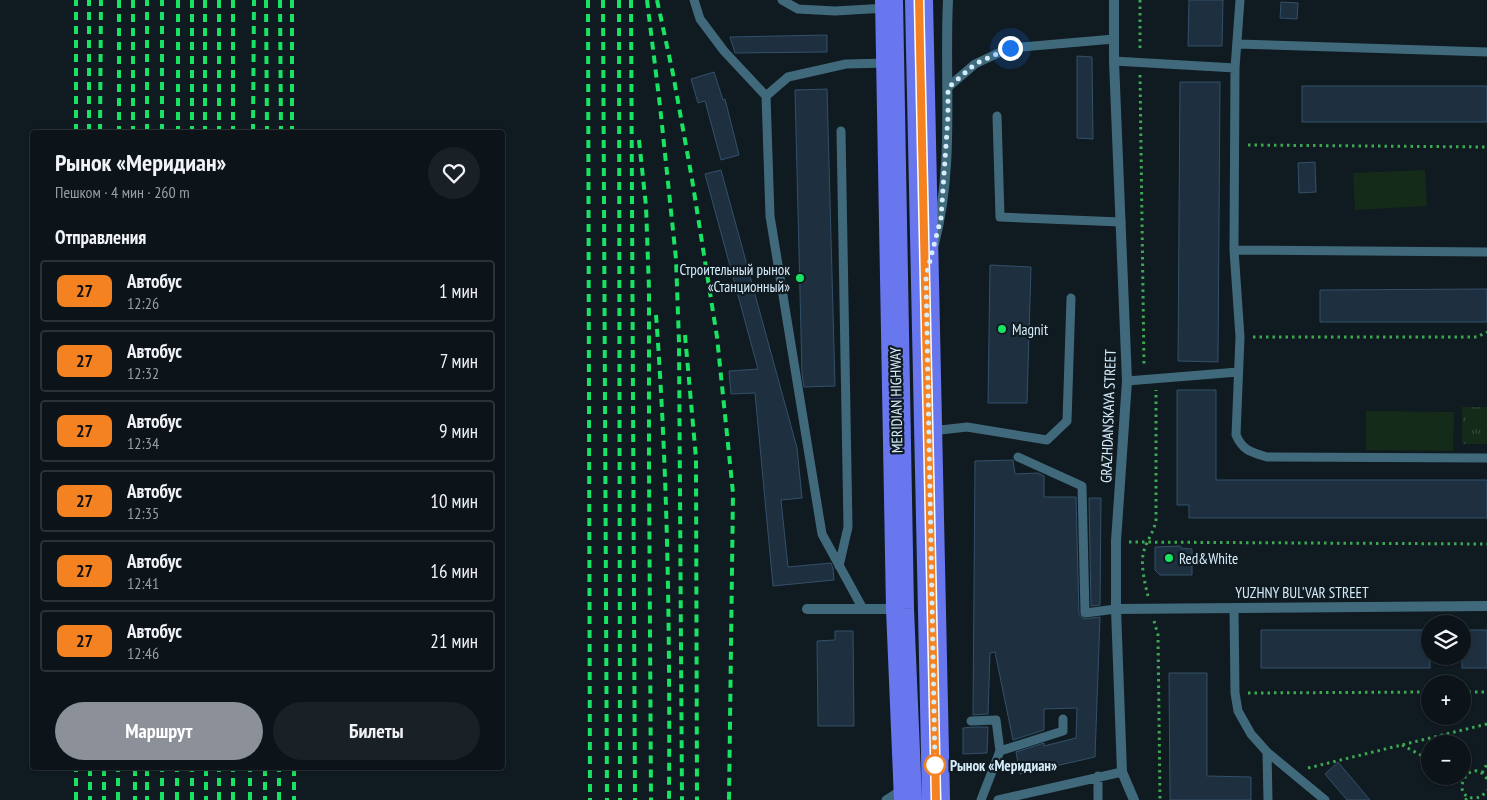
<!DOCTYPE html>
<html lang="ru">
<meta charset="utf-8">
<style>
body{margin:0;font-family:"PT Sans Narrow",sans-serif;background:#1a2126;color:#f1f3f6;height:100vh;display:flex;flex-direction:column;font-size:19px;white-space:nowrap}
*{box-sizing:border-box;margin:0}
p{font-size:16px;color:#9a9ea2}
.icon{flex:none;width:28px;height:28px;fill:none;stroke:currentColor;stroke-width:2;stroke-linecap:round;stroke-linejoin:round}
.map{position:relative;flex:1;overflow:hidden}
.details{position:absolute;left:30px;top:130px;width:475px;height:640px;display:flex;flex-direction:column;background:#0c1419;border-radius:5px;box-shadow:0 1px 4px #0004,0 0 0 1px #2c3338}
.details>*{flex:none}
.badge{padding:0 10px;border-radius:8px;font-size:18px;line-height:32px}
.buttons{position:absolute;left:1421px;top:615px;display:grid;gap:10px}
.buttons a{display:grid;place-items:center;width:50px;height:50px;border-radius:50%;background:#0c1419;box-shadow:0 1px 4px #0004,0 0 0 1px #2c3338;font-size:25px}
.you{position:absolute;width:25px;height:25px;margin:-12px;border:4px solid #fff;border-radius:50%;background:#1a73e8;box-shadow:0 0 0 8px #1a73e833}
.map>.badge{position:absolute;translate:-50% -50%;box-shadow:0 0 0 2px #fff}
h2{padding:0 25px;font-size:19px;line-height:45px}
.round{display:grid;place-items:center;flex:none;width:52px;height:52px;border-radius:26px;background:#1a2126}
.head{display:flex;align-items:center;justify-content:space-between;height:85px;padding:0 25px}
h1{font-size:24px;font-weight:700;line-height:38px}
.button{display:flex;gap:10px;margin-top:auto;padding:10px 25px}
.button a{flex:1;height:58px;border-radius:30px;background:#8c9099;color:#fff;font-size:20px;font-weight:700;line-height:58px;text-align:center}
.button a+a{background:#1a2126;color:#f1f3f6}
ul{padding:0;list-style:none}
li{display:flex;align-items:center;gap:15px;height:62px;margin:0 10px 8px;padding:0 15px;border:2px solid #2c3338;border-radius:5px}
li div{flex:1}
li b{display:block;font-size:19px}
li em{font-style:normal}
li .badge{min-width:55px;font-weight:700;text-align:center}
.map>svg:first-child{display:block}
</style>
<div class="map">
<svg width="1487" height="800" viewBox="0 0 1487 800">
<defs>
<pattern id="park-tufts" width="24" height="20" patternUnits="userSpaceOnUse" patternTransform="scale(1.25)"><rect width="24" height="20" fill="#142b19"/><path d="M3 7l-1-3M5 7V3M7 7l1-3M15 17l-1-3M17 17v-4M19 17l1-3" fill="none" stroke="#354a3b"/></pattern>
</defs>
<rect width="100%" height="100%" fill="#101a21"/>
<!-- park -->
<path fill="url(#park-tufts)" d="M1462,407H1487V444H1462Z"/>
<!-- pitch -->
<path fill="#142b19" d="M1425,170L1427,206L1355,210L1353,173Z
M1366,411L1454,412L1453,451L1366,450Z"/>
<!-- building -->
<path fill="#1e3040" stroke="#33506a" d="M1189,0H1223L1222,46H1188Z
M1281,2L1298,3L1297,19L1280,18Z
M827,35V52L735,53L730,37Z
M1077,56L1092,57L1093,139L1077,138Z
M714,72L723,100L725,99L739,155L721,160L705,101L698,103L691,79Z
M1180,82H1220L1218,362L1178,361Z
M1302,86H1487V122H1302Z
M827,89L835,386L804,387L802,374L795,90Z
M1315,162L1316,192L1299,193L1298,163Z
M721,170L797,448L802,498L781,500L788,567L831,563L833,568L834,580L773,586L755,393L731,394L729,371L758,369L705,174Z
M990,265L1031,267L1027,403H988Z
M1487,289V322H1320V290Z
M1177,390H1216V480H1487V518H1189V505H1177Z
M1013,460L1015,474L1038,473L1044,476V497H1076L1079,614L1083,619L1100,617L1095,757L1020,774L1016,752L1044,743V746L1076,738L1077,708L1044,709V730L1013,740L995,652L990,653L988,714L973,715L975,461Z
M1089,498H1101L1100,605L1091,606Z
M1180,546L1181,548L1192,549V575H1160L1155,570V547Z
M1261,630H1430V668H1261Z
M1462,630H1487V668H1462Z
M835,631H853L854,726H818L817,641L835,640Z
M1169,673H1207V776L1251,777V800H1170Z
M973,727H988L987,753L963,754V728Z
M1338,762L1370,800H1347L1325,774Z"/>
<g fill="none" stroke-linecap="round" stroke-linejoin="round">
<!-- path -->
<path stroke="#3ca851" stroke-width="3" stroke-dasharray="2.5 4" stroke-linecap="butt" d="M1140,0V51
M1140,75L1144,366
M1248,145L1487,147
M1253,337H1477L1487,332
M1129,542L1487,544
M1148,596C1145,584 1141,567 1143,555C1145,542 1154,533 1156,520V390
M1154,621L1158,635L1160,800
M1462,692H1487
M1248,693L1430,692
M1402,745L1430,760
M1308,768L1487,724
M1482,773L1487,764
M1487,779C1470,753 1448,797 1474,798C1481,798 1484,794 1487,790
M1465,800L1470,797"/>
<!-- service -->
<path stroke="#406a7b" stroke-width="9" d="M694,0L700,19L724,51L766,96
M782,0L798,9L835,11L887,8
M1240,0L1235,68L1234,250L1240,337L1236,435C1243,451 1251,452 1267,457L1487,458
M1237,44L1487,52
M1114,61L1235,68
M947,88L975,64L1009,48L1114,39
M997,116L1000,217L1121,222
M1234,250L1487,252
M1127,381L1238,372
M931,431L967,427L1047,440L1067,421L1071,298
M1018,457L1082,486L1085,613L1116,609
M839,566L848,527L841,131
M1234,608L1235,693L1238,711L1251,734L1267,752L1325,800
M863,609L822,534L770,216L766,96L788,77L846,64L887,63
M971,721L996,720L1000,751L1063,731V719
M1267,752L1268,800
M1098,776V800
M886,800L903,789
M981,800L1000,751
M998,800L1122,772"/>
<!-- minor -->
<path stroke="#406a7b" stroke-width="10" d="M1114,0V61L1127,381L1116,541V609L1122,772L1134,800
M807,609H899
M1116,609L1487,606"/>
<!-- tertiary -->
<path stroke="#406a7b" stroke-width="10" d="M934,244C955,164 944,81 948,0"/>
<!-- primary -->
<path stroke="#6877ee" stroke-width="28" d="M889,0L900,609L908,800
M919,0L936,800"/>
<!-- rail -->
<path stroke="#19e362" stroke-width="4" stroke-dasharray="8 6" stroke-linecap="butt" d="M119,0V132
M133,0V132
M178,0V132
M192,0V132
M205,0V132
M219,0V132
M233,0V132
M266,0L267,132
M280,0L281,132
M292,0V132
M588,0L590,800
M603,0L607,800
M619,0L620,800
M631,0L635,800
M647,0L660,106L676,259L679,342L682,800
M657,0L673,74L692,179L717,337L733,493L729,800
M76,132V0
M89,132V0
M100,132L101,0
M147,132V0
M162,132V0
M253,132L254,0
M639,140L646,206L649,289V467L651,800
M656,315C668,476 670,638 669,800
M685,335L696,458L697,800
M90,768V800
M104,768V800
M135,768V800
M147,768V800
M206,768V800
M265,768V800
M294,768V800
M76,800V768
M118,800V768
M162,800V768
M177,800V768
M192,800V768
M219,800V768
M233,800V768
M250,800V768
M279,800V768"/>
</g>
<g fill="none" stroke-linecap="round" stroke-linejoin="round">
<defs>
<path id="line" d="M919,0L936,800"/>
</defs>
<!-- line casing -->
<use href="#line" stroke="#fff" stroke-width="11"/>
<!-- line -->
<use href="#line" stroke="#f58220" stroke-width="8"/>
<!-- walk -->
<path stroke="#d5ecfa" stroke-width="5" stroke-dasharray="0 9" d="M935,765L926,276L941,218L948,116V88L975,64L1010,48"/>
</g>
<!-- markers -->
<g fill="#19e362" stroke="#101a21" stroke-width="2">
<circle cx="800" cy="278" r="5"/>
<circle cx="1002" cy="329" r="5"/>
<circle cx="1169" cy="558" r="5"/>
</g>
<circle fill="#fff" stroke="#f58220" stroke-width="2.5" cx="935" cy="765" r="10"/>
<g text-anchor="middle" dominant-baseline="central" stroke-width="4.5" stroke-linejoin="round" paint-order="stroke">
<!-- poi labels -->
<g font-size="15" fill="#d5ecfa" stroke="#101a21" text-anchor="start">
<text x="790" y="269" text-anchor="end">Строительный рынок<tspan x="790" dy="17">«Станционный»</tspan></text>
<text x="1012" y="329">Magnit</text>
<text x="1179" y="558">Red&amp;White</text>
</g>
<!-- street labels -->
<g font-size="15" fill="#d5ecfa" stroke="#101a21">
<text transform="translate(896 400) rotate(-91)">MERIDIAN HIGHWAY</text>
<text transform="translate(1108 416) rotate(-88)">GRAZHDANSKAYA STREET</text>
<text x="1302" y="592">YUZHNY BUL'VAR STREET</text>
</g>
<!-- stop labels -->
<g font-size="15" font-weight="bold" fill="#d5ecfa" stroke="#101a21" text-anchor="start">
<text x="950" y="765">Рынок «Меридиан»</text>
</g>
</g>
</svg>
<div class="buttons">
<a><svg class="icon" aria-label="layers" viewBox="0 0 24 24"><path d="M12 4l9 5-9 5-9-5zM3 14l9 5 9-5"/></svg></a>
<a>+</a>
<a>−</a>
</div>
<div class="you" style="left:1010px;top:48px"></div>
<section class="details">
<div class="head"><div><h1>Рынок «Меридиан»</h1><p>Пешком · 4 мин · 260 m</p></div><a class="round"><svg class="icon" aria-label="heart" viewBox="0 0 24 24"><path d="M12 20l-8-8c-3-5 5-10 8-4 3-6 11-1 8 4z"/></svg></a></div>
<h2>Отправления</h2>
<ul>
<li><span class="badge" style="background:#f58220;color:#111">27</span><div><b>Автобус</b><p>12:26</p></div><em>1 мин</em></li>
<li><span class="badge" style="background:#f58220;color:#111">27</span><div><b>Автобус</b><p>12:32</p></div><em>7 мин</em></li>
<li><span class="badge" style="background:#f58220;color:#111">27</span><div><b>Автобус</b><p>12:34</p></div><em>9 мин</em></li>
<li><span class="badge" style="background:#f58220;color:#111">27</span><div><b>Автобус</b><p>12:35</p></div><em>10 мин</em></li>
<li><span class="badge" style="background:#f58220;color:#111">27</span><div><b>Автобус</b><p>12:41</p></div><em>16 мин</em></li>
<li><span class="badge" style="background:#f58220;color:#111">27</span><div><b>Автобус</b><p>12:46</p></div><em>21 мин</em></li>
</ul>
<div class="button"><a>Маршрут</a><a>Билеты</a></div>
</section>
</div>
